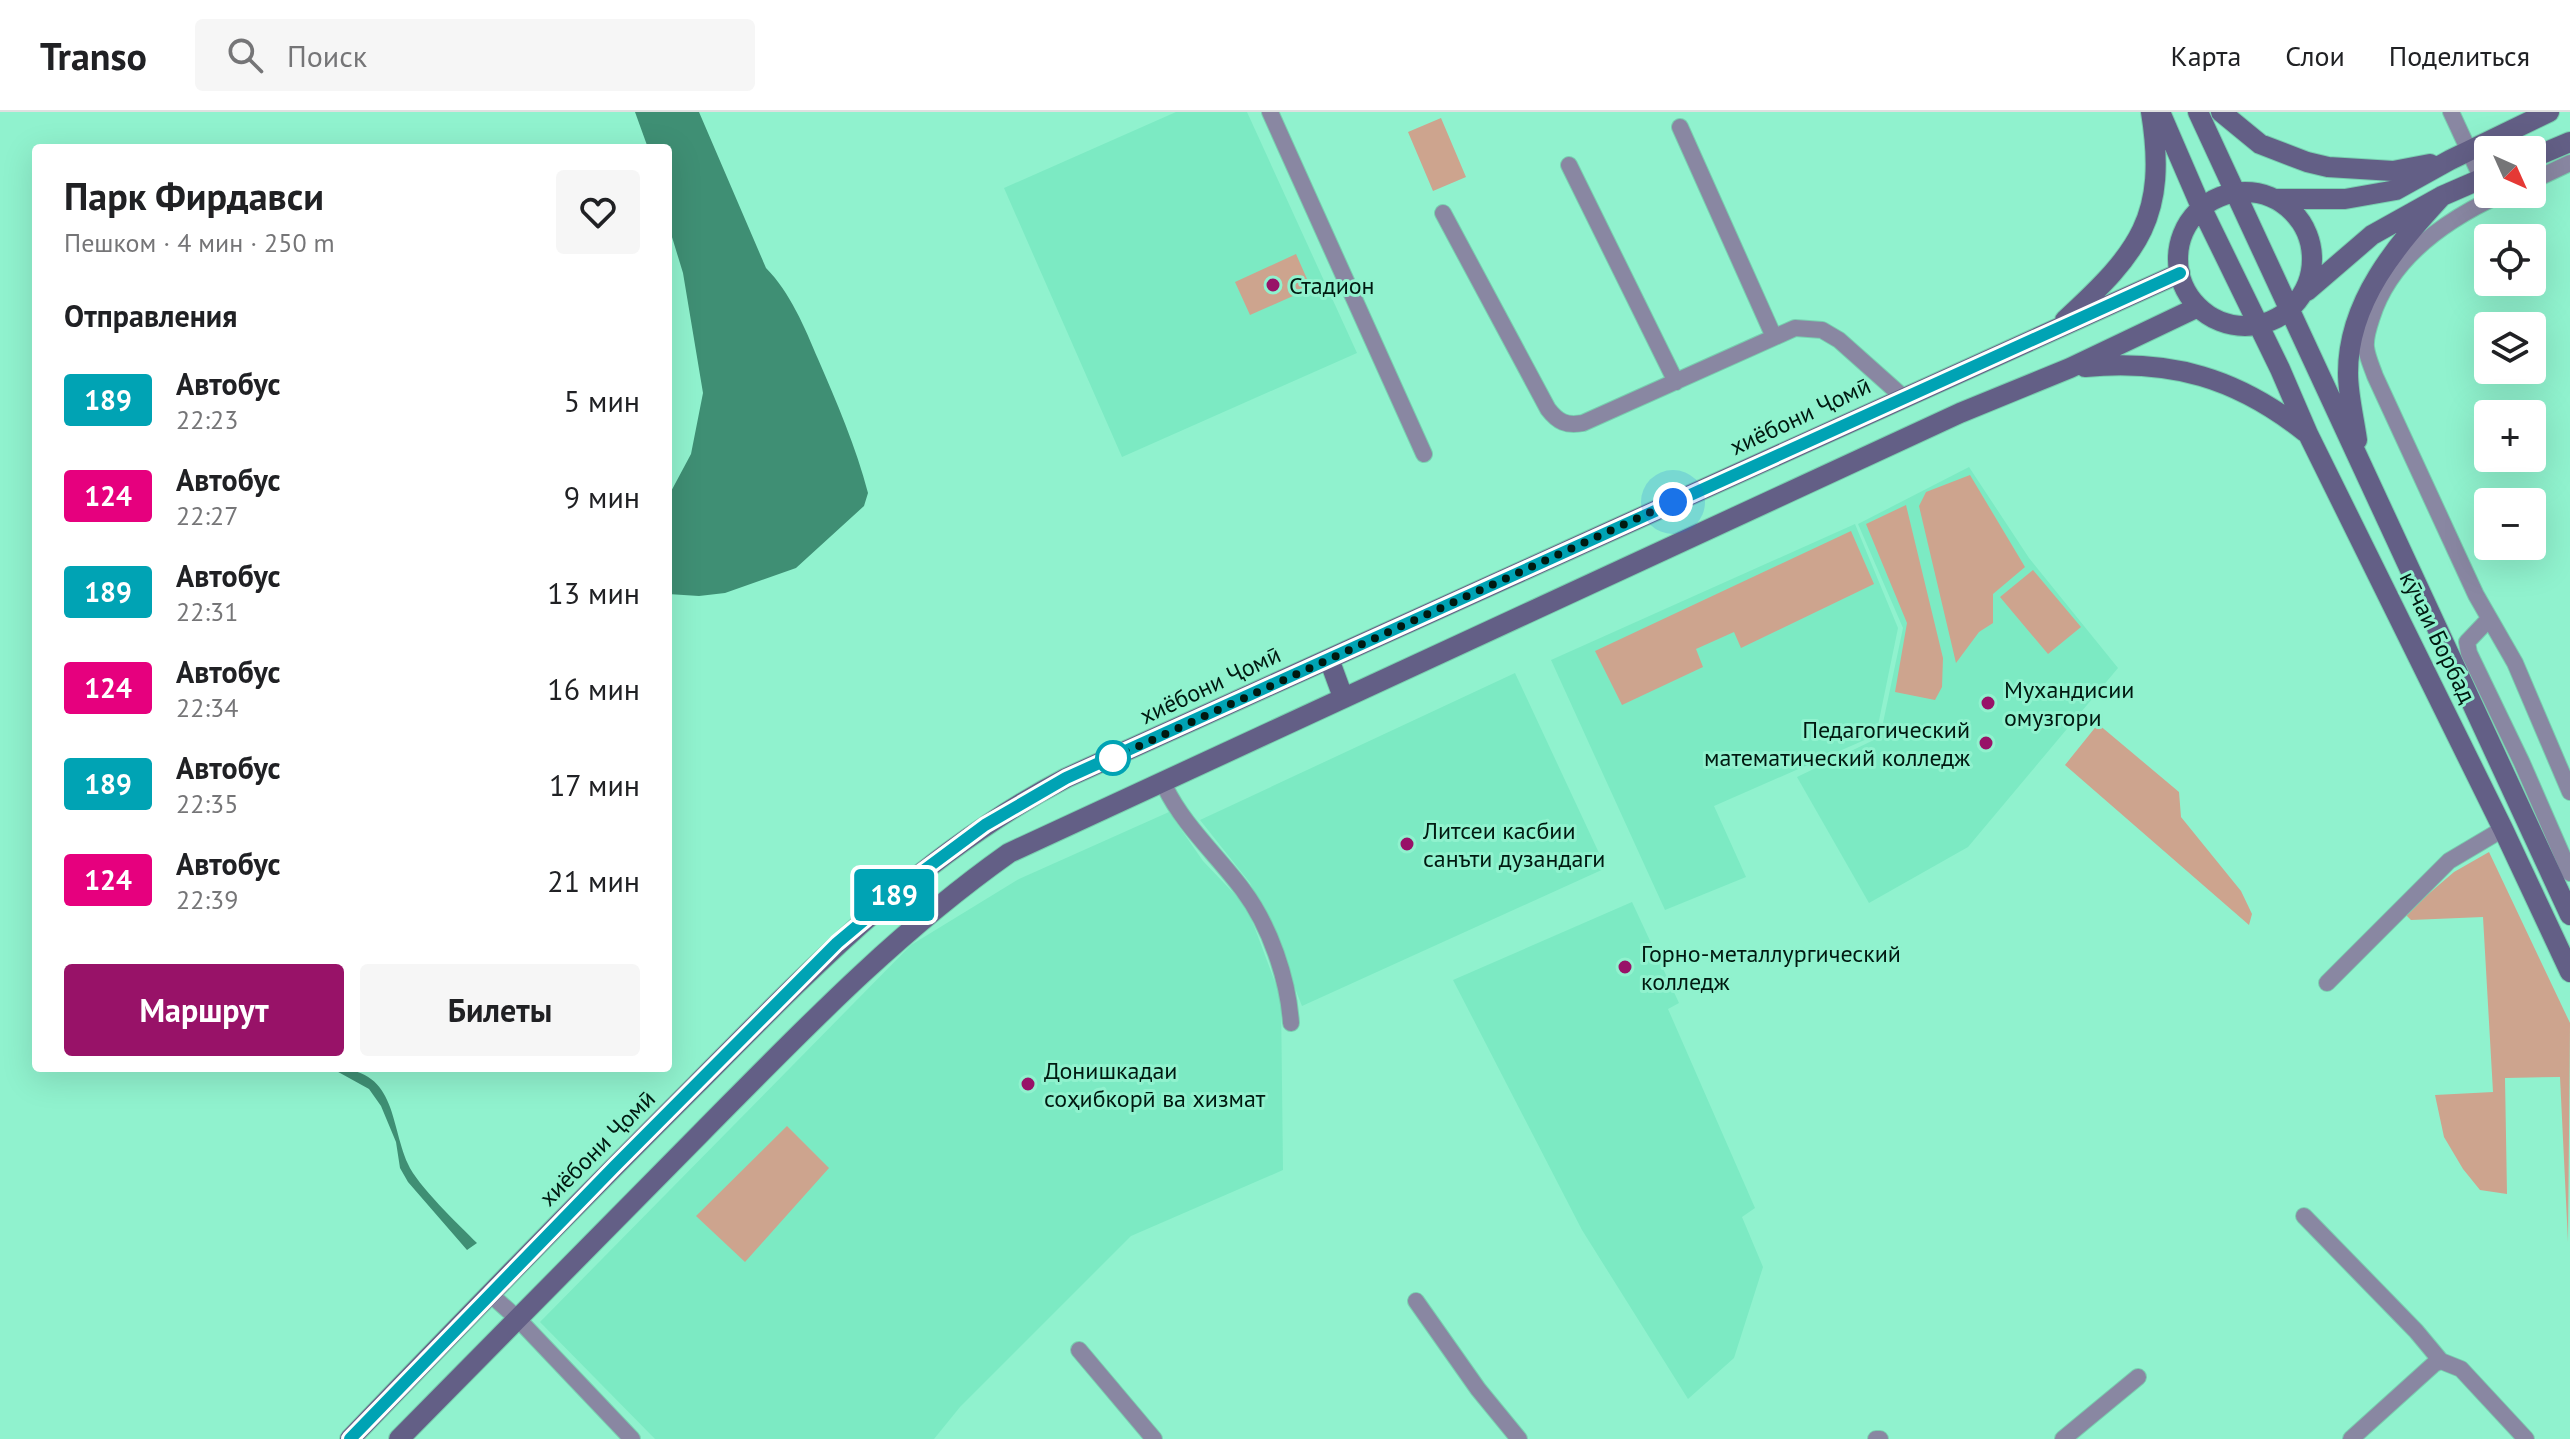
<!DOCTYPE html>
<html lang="ru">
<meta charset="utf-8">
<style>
body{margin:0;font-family:"PT Sans",sans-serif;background:#f6f6f6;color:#202124;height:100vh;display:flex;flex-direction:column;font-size:30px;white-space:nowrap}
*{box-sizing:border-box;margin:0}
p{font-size:26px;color:#757577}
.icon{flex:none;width:44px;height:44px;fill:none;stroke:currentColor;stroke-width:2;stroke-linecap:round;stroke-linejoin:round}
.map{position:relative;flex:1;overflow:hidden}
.panel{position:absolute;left:32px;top:32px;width:640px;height:928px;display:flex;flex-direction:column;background:#fff;border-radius:8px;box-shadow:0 8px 32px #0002}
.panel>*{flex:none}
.badge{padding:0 16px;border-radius:6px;font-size:28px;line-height:52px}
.needle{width:52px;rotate:135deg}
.buttons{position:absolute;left:2474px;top:24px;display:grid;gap:16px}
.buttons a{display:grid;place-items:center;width:72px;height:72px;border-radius:8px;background:#fff;box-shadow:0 8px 32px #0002;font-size:40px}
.you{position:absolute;width:40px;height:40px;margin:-20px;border:6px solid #fff;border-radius:50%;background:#1a73e8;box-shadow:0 0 0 12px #1a73e833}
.map>.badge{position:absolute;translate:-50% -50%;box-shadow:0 0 0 4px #fff}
h2{padding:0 32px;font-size:30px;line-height:72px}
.round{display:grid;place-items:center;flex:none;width:84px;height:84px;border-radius:8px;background:#f6f6f6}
.overview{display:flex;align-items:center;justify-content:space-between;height:136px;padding:0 32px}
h1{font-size:38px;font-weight:600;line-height:60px}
.primary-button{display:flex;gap:16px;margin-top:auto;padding:16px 32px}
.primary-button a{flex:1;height:92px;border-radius:8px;background:#981268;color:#fff;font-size:32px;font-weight:600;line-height:92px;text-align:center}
.primary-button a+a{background:#f6f6f6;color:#202124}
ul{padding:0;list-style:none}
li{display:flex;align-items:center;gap:24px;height:96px;padding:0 32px}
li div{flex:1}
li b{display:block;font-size:30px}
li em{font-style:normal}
li .badge{min-width:88px;font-weight:700;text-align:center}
header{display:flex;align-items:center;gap:48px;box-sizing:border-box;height:112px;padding:0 40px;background:#fff;border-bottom:2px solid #e0e0e0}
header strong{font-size:38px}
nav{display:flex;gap:44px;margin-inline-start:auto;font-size:28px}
.search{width:560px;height:72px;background:#f6f6f6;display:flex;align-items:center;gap:20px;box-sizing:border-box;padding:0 28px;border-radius:8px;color:#757577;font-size:30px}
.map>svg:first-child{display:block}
</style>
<header>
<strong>Transo</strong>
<div class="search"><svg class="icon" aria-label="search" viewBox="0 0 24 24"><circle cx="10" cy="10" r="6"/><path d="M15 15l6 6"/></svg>Поиск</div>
<nav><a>Карта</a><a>Слои</a><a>Поделиться</a></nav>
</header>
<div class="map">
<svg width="2570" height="1327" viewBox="0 0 2570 1327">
<rect width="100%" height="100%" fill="#90f2ce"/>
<!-- built -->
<path fill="#7ceac3" d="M1176,0H1247L1357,241L1122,345L1004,76Z
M1969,355L2029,446L2118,556L1968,735L1869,791L1797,665L1880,625L1903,516L1858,412Z
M1855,412L1898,516L1876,623L1714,694L1746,765L1665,798L1551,548Z
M1515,561L1606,756L1302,894L1267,806L1250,771L1200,708Z
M1169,700L1203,749L1247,795L1281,886L1283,1058L1131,1124L960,1295L934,1327H655L540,1210L911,833L1019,767Z
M1632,790L1679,891L1668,897L1755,1096L1742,1105L1763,1155L1734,1246L1688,1287L1582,1118L1453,868Z"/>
<!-- green -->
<path fill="#cda48e" d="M1441,6L1466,65L1433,79L1408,20Z
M1296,142L1311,176L1250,203L1235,170Z
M1970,363L2025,455L1993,482V511L1979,520L1956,551L1919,394L1926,380Z
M1906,393L1943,546L1942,575L1935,588L1895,580L1907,511L1866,412Z
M1851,419L1874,472L1741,536L1734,520L1696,537L1703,555L1622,593L1595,539Z
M2033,458L2081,515L2048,542L2000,485Z
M2098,612L2179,680L2181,705L2241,779L2252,802L2249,813L2065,653Z
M2489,740L2570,911L2568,1130L2560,965L2505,966L2507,1082L2480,1078L2463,1057L2444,1025L2435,983L2493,980L2483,805L2411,808L2405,802L2454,760Z
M787,1014L829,1056L745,1150L696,1104Z"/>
<!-- water -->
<path fill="#3f8f74" d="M635,0H699L766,156C790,180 805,216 818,247C837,291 856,335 868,381L864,394L796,456L725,481L699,484L668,482V385L691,342L703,281L683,161L668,112V36H648Z
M331,956C397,956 389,1009 408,1052C417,1073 459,1113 477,1131L467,1138L408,1070L400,1056L396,1030L381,994L369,977Z"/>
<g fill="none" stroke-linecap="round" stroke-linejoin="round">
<defs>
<path id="street" d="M1270,0L1424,342
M2451,0L2482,67
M1680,15L1774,225
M1569,53L1676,270
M2532,69L2570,51
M2502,82C2447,107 2391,145 2372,205C2369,214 2365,225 2366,235C2367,245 2372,255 2375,264L2476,483L2515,551L2570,680
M1443,101L1548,297C1558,310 1566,314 1583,311L1795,216L1822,218L1839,228L1903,285
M2488,508L2467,530L2469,541L2522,651L2570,761
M1165,675C1184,714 1217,743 1243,778C1270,814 1288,867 1291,911
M2327,871L2449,749L2503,717
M2304,1104L2416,1219L2441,1249
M490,1182L518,1207L632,1327
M1416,1189L1478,1277L1519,1327
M1079,1238L1154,1327
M1876,1327H1880
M2063,1327L2138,1265
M2351,1327L2434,1252L2441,1249L2461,1257L2526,1327"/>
<path id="secondary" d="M2160,0L2201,95L2280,257L2308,322L2503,717L2570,860
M2198,0L2570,803
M2221,0L2260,32L2307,50L2328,55L2393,59L2430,52
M2532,46L2570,30
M2178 147a67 67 0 1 1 134 0a67 67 0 1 1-134 0Z
M2277,87H2345L2396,78L2450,48L2549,0
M2307,179L2372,123L2442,84L2488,64
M2065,208C2139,140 2168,105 2151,0
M2085,255C2171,247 2237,266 2305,320
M2357,328C2354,306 2348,283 2348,261C2348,189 2397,133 2442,84
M1329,547L1343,585
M350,1327C464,1208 579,1090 696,973C811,857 919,743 1066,666L2180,161
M399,1327C500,1225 600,1123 701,1021C800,921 893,823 1009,741L1960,301L2070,256L2198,195"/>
</defs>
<!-- street casing -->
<use href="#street" stroke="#79cfb0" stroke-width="18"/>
<!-- secondary casing -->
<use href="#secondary" stroke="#79cfb0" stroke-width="22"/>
<!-- street -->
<use href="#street" stroke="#8987a2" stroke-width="16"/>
<!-- secondary -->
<use href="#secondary" stroke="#635f86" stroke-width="20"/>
</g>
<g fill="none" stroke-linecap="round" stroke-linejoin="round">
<defs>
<path id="line" d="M350,1327L614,1055L837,831L919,762L985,713L1066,666L2180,161"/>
</defs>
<!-- line casing -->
<use href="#line" stroke="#fff" stroke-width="18"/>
<!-- line -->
<use href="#line" stroke="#00a3b4" stroke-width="12"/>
<!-- walk -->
<path stroke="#001a11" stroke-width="8" stroke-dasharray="0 14.4" d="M1113,646L1673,390"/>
</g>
<!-- markers -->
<g fill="#981268" stroke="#90f2ce" stroke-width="3">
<circle cx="1273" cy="173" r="8"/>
<circle cx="1988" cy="591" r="8"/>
<circle cx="1986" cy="631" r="8"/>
<circle cx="1407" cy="732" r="8"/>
<circle cx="1625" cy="855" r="8"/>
<circle cx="1028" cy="972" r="8"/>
</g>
<circle fill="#fff" stroke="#00a3b4" stroke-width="4" cx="1113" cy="646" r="16"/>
<g text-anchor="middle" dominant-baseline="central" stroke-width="6" stroke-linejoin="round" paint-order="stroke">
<!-- poi labels -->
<g font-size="24" fill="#001a11" stroke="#90f2ce" text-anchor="start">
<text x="1289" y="173">Стадион</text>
<text x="2004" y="577">Мухандисии<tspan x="2004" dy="28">омузгори</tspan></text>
<text x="1970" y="617" text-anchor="end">Педагогический<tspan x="1970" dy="28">математический колледж</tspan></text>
<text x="1423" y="718">Литсеи касбии<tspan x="1423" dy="28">санъти дузандаги</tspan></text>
<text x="1641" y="841">Горно-металлургический<tspan x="1641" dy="28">колледж</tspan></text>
<text x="1044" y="958">Донишкадаи<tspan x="1044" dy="28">соҳибкорӣ ва хизмат</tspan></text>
</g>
<!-- street labels -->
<g font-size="24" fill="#001a11" stroke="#90f2ce">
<text transform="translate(1800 304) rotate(-25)">хиёбони Ҷомӣ</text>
<text transform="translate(2438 525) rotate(64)">кӯчаи Борбад</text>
<text transform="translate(1210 573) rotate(-25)">хиёбони Ҷомӣ</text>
<text transform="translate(597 1036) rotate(-45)">хиёбони Ҷомӣ</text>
</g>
</g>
</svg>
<div class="buttons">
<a><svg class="needle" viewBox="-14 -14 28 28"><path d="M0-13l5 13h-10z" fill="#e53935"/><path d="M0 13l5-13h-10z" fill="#757577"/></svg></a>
<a><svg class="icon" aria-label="locate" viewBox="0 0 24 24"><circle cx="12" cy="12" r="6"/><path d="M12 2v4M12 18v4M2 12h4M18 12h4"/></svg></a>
<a><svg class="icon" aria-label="layers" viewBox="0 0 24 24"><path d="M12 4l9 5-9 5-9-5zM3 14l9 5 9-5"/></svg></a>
<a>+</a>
<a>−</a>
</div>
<div class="you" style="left:1673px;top:390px"></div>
<b class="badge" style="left:894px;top:783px;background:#00a3b4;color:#fff">189</b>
<section class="panel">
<div class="overview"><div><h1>Парк Фирдавси</h1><p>Пешком · 4 мин · 250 m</p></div><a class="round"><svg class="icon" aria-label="heart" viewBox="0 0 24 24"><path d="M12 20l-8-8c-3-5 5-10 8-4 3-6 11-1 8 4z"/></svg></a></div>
<h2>Отправления</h2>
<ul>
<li><span class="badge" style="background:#00a3b4;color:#fff">189</span><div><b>Автобус</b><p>22:23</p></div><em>5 мин</em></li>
<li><span class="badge" style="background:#e6007e;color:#fff">124</span><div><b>Автобус</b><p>22:27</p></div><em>9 мин</em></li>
<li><span class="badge" style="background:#00a3b4;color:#fff">189</span><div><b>Автобус</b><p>22:31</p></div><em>13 мин</em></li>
<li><span class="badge" style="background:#e6007e;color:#fff">124</span><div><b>Автобус</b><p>22:34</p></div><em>16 мин</em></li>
<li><span class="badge" style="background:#00a3b4;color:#fff">189</span><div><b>Автобус</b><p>22:35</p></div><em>17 мин</em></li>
<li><span class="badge" style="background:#e6007e;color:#fff">124</span><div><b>Автобус</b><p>22:39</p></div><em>21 мин</em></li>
</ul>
<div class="primary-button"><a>Маршрут</a><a>Билеты</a></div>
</section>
</div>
